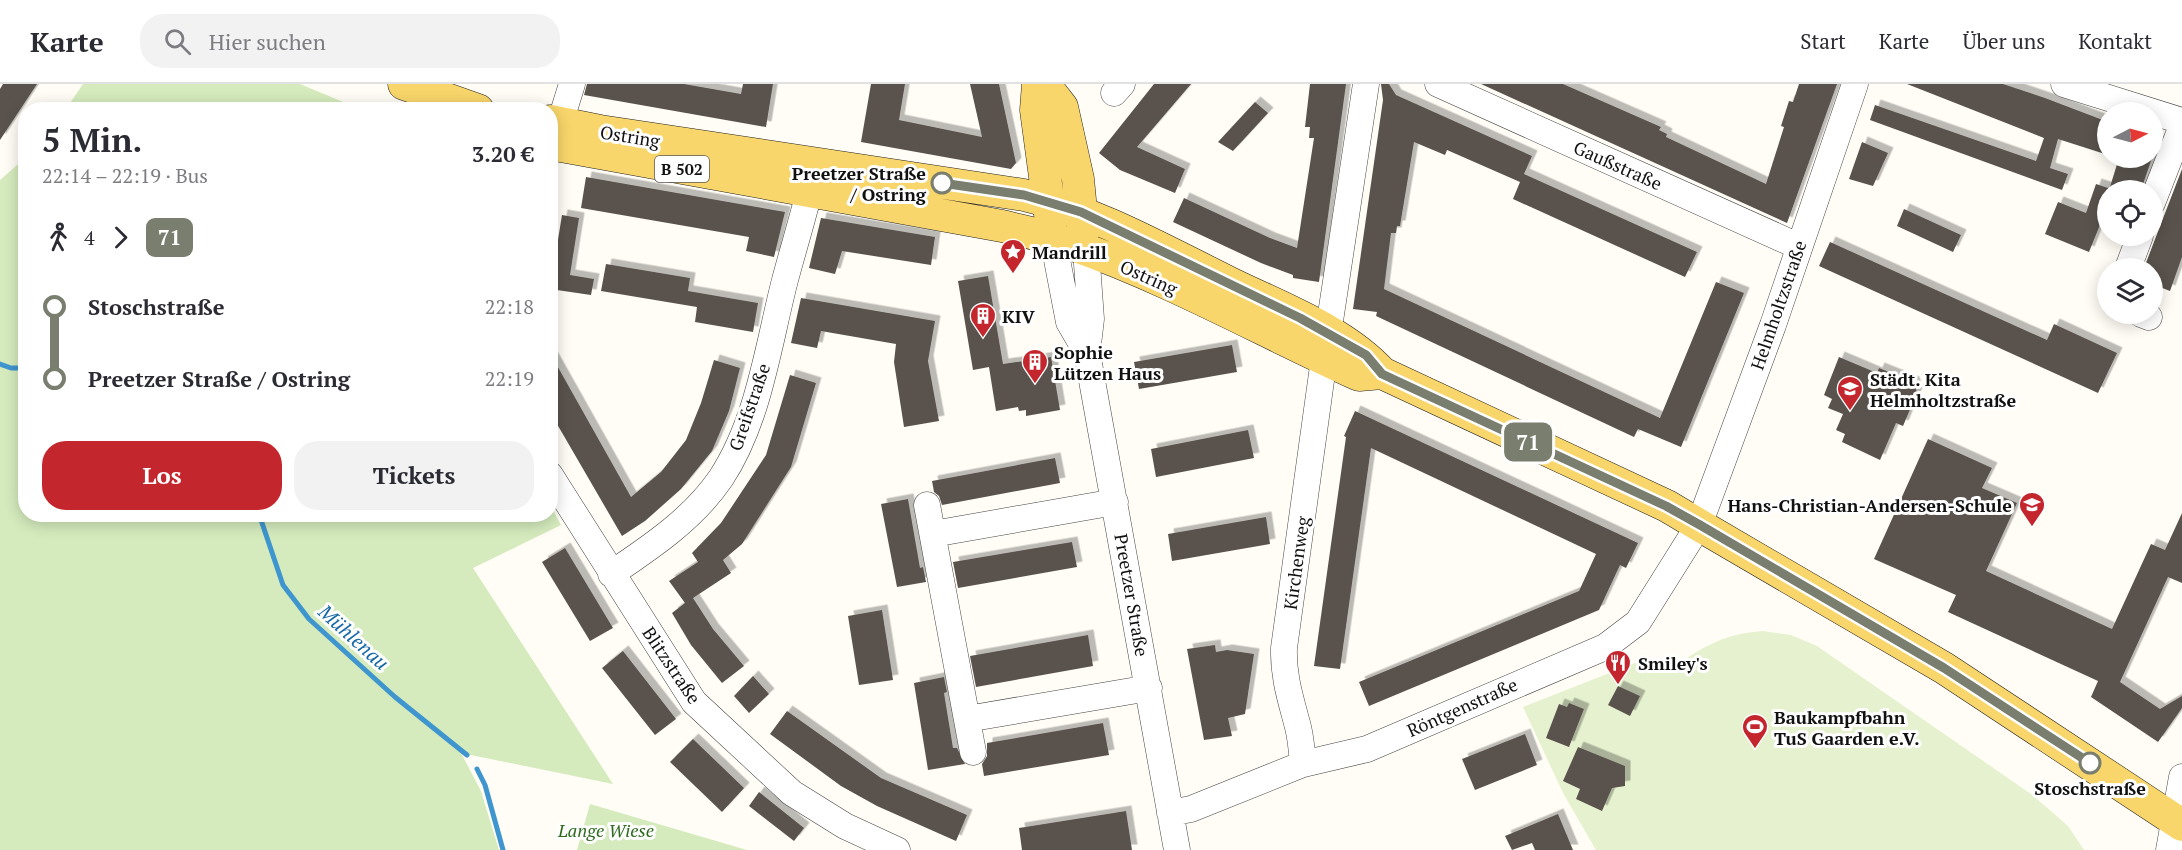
<!DOCTYPE html>
<html lang="de">
<meta charset="utf-8">
<style>
body{margin:0;font-family:"PT Serif",serif;background:#f2f2f3;color:#2b2b33;height:100vh;display:flex;flex-direction:column;font-size:22px;white-space:nowrap}
*{box-sizing:border-box;margin:0}
p{font-size:20px;color:#7c7c81}
.icon{flex:none;width:33px;height:33px;fill:none;stroke:currentColor;stroke-width:2;stroke-linecap:round;stroke-linejoin:round}
.map{position:relative;flex:1;overflow:hidden}
.details{position:absolute;left:18px;top:18px;width:540px;height:420px;display:flex;flex-direction:column;background:#fff;border-radius:24px;box-shadow:0 3px 15px #0003}
.details>*{flex:none}
.badge{padding:0 12px;border-radius:9px;font-size:21px;line-height:39px}
.needle{width:39px;rotate:84deg}
.fabs{position:absolute;left:2097px;top:18px;display:grid;gap:12px}
.fabs a{display:grid;place-items:center;width:66px;height:66px;border-radius:50%;background:#fff;box-shadow:0 3px 15px #0003;font-size:30px}
.map>.badge{position:absolute;translate:-50% -50%;box-shadow:0 0 0 3px #fff}
.legs{display:flex;align-items:center;gap:9px;height:66px;padding:0 24px;font-size:20px}
.legs p{margin-inline-start:auto}
.overview{display:flex;align-items:center;justify-content:space-between;height:102px;padding:0 24px}
h1{font-size:33px;font-weight:600;line-height:45px}
.cta{display:flex;gap:12px;margin-top:auto;padding:12px 24px}
.cta a{flex:1;height:69px;border-radius:24px;background:#c4262e;color:#fff;font-size:24px;font-weight:600;line-height:69px;text-align:center}
.cta a+a{background:#f2f2f3;color:#2b2b33}
ul{padding:0 24px;list-style:none}
li{display:flex;align-items:center;gap:21px;height:72px;font-size:22px}
li i{display:grid;place-items:center;width:9px;height:100%;margin:0 8px;background:currentColor}
li i::after{content:'';width:15px;height:15px;margin:-8px;border:4px solid;border-radius:50%;background:#fff}
li p{margin-inline-start:auto}
li:first-child i{background:linear-gradient(#0000 50%,currentColor 0)}
li:last-child i{background:linear-gradient(currentColor 50%,#0000 0)}
header{display:flex;align-items:center;gap:36px;box-sizing:border-box;height:84px;padding:0 30px;background:#fff;border-bottom:2px solid #e1e1e2}
header strong{font-size:28px}
nav{display:flex;gap:33px;margin-inline-start:auto;font-size:21px}
.search{width:420px;height:54px;background:#f2f2f3;display:flex;align-items:center;gap:15px;box-sizing:border-box;padding:0 21px;border-radius:24px;color:#7c7c81;font-size:22px}
.map>svg:first-child{display:block}
</style>
<header>
<strong>Karte</strong>
<div class="search"><svg class="icon" aria-label="search" viewBox="0 0 24 24"><circle cx="10" cy="10" r="6"/><path d="M15 15l6 6"/></svg>Hier suchen</div>
<nav><a>Start</a><a>Karte</a><a>Über uns</a><a>Kontakt</a></nav>
</header>
<div class="map">
<svg width="2182" height="766" viewBox="0 0 2182 766">
<defs>
<filter id="shadow"><feDropShadow dx="5.5" dy="-5.5" stdDeviation="0" flood-color="#0004"/></filter>
</defs>
<rect width="100%" height="100%" fill="#fffdf5"/>
<!-- green -->
<path fill="#d5ebbd" d="M83,0H300L348,20L346,26L66,25Z
M25,74L26,430H550L551,422L561,441L473,484L613,700L461,669L481,707L499,766H0V96Z
M590,720L747,766H577Z"/>
<!-- pitch -->
<path fill="#e6f2cf" d="M1763,547L1791,551L1817,562L2031,710L2068,742L2084,766H1596L1563,709L1523,623L1635,579L1674,583C1705,561 1725,550 1763,547Z"/>
<g fill="none" stroke-linecap="round" stroke-linejoin="round">
<!-- stream -->
<path stroke="#3f96cf" stroke-width="5" d="M0,280L11,284H26
M259,430L283,501L309,535L395,613L467,671
M477,685L485,701L503,766"/>
</g>
<!-- building -->
<path fill="#5a524d" filter="url(#shadow)" d="M3,0H37L0,56V5Z
M587,0H684L741,10L743,0H773L766,43L584,11Z
M871,0H905L899,36L982,53L970,0H999L1016,79L1011,85L861,58Z
M1154,0H1191L1137,63L1185,85L1175,109L1120,86L1099,69Z
M1310,0H1346L1319,198L1293,194V191L1261,179L1173,138L1184,114L1270,154L1297,164L1314,54H1309L1310,43H1305Z
M1381,0H1389L1396,11L1532,72L1524,90L1697,168L1685,193L1513,115L1520,98L1447,66L1445,71L1414,58L1400,142H1397L1396,149H1391L1384,205L1660,334L1716,198L1744,209L1681,363L1638,345L1634,353L1376,232L1377,228L1353,225L1383,16Z
M1481,0H1563L1661,43L1659,46L1667,50L1666,53L1766,100L1784,43L1781,42L1789,17L1793,18L1799,0H1837L1787,139Z
M1907,0H2003L2045,14L2108,38V71L2058,55L2050,84L2068,90L2062,106L1870,36L1875,21L2036,77L2044,54Z
M1255,18L1268,29L1233,67L1218,58Z
M1862,58L1888,69L1873,102L1849,95Z
M2119,74H2152L2141,106H2109Z
M2182,85V173L2170,207L2152,200V184H2144Z
M586,93L785,128L774,173L746,167L749,153L581,124Z
M2096,100L2108,104V121L2089,168L2045,150L2058,118L2086,129Z
M1904,125L1961,151L1953,168L1897,142Z
M562,131L579,134L570,191L594,195L591,211L550,205Z
M821,134L935,153L931,181L842,167L835,190L809,184Z
M1830,158L2047,256L2054,240L2117,269L2098,309L1819,182Z
M606,180L690,194L688,207L758,219L753,248L695,238L697,223L601,207Z
M988,192L1003,280L1051,273L1060,326L1026,332V326L1019,327L1018,323L996,327L989,283L973,286L958,197Z
M801,214L935,237L928,277L939,337L904,343L894,278L896,260L821,247L817,264L791,259Z
M1232,261L1237,288L1139,305L1134,278Z
M550,269L631,413L661,388L686,356L701,319L714,276L740,284L729,327L712,367L681,405L645,437L622,452L550,328Z
M1839,273L1877,289L1879,284L1914,298L1917,309L1903,342L1896,339L1880,376L1842,358L1845,350L1836,346L1843,330L1828,324L1832,315L1824,311Z
M790,291L816,299L791,383L742,460L723,476L731,489L693,514L713,545L744,582L722,599L691,561L672,529L685,519L669,497L698,478L692,469L721,439L766,371Z
M1355,327L1638,459L1626,484L1620,481L1599,526L1369,622L1359,598L1579,507L1596,470L1371,364L1340,585L1314,582L1346,353L1344,352Z
M1248,346L1254,374L1156,393L1151,365Z
M1928,355L1992,384L1982,404L2017,419L1986,487L2112,545L2151,460L2165,466L2182,429V499L2168,493L2120,598L2160,625L2182,612V624L2158,658L2091,613L2098,597L1948,528L1956,511L1874,475Z
M1055,374L1060,399L942,421L939,412L934,408L932,397Z
M908,415L920,484L923,483L926,498L897,503L881,420Z
M1266,433L1270,460L1172,477L1168,450Z
M1072,458L1077,483L958,504L953,478Z
M565,464L613,544L590,557L542,478Z
M882,526L893,596L859,601L848,532Z
M1088,551L1093,582L976,603L970,572Z
M1215,561L1216,568L1227,566L1254,570L1245,630L1228,634L1232,652L1204,656L1187,565Z
M623,567L676,635L655,651L602,584Z
M753,592L769,610L749,629L734,612Z
M944,593L947,608L944,609L953,664H957L965,680L928,686L914,599Z
M1618,602L1640,612L1630,632L1608,621Z
M1569,619L1584,625L1569,663L1546,654L1559,620L1567,623Z
M787,627L881,694L967,731L956,757L877,722L841,702L770,650Z
M1103,639L1109,671L984,692L982,680L987,672V659Z
M1525,650L1537,681L1475,706L1462,675Z
M693,655L744,704L722,728L670,678Z
M1578,663L1625,682V702L1612,704L1602,727L1576,715L1580,705L1563,697Z
M759,708L804,744L794,757L749,722Z
M1126,727L1132,766H1022L1019,744Z
M1558,730L1573,766H1535L1532,759L1512,766L1505,752Z"/>
<g fill="none" stroke-linecap="round" stroke-linejoin="round">
<defs>
<path id="minor" d="M1438,0L1798,162
M2064,0L2182,37
M1114,9L1122,0
M560,39L572,0
M2152,119L2182,42
M1053,155L1069,238L1087,269
M1086,166L1091,235L1087,269L1177,766
M2128,184L2140,152
M2141,230L2149,233
M1328,250L1366,0
M550,391L694,618L792,709L845,742L897,766
M927,421L973,668
M933,450L1115,418
M611,490C651,463 693,435 721,394C759,336 768,262 785,196C793,166 802,137 809,108
M967,635L1149,604
M1303,680C1302,668 1301,655 1298,643C1291,616 1283,593 1284,564L1324,275
M1170,729L1191,725L1303,680L1367,665L1605,563L1638,538L1699,441L1773,241L1855,0
M2169,766L2182,693"/>
<path id="major" d="M404,0L478,26
M1038,0L1036,26L1051,137
M1044,0L1062,23L1078,95L1083,147
M550,37L600,47L1024,111C1097,128 1163,166 1230,199C1281,224 1344,247 1382,289L1667,422L1699,441L1944,584L2182,741
M550,60L1002,142C1026,148 1050,153 1073,161C1172,196 1264,248 1359,291L1382,289"/>
</defs>
<!-- minor casing -->
<use href="#minor" stroke="#444" stroke-width="27"/>
<!-- major casing -->
<use href="#major" stroke="#222" stroke-width="33"/>
<!-- minor -->
<use href="#minor" stroke="#fff" stroke-width="26"/>
<!-- major -->
<use href="#major" stroke="#f9d66b" stroke-width="32"/>
</g>
<g fill="none" stroke-linecap="round" stroke-linejoin="round">
<defs>
<path id="line-1" d="M942,99L1024,111L1081,128L1300,234L1366,271L1382,290L1666,422L1700,441L1944,584L2090,679"/>
</defs>
<!-- line-1 casing -->
<use href="#line-1" stroke="#fff" stroke-width="14"/>
<!-- line-1 -->
<use href="#line-1" stroke="#797e6f" stroke-width="9"/>
</g>
<!-- icons -->
<defs>
<symbol id="sight-pin" viewBox="-11 -11 22 30"><path d="M0 17L-7.5 6A9.5 9.5 0 1 1 7.5 6Z" fill="#c4262e" stroke="#fff"/><path d="M0-6L1.8-2.2L6-1.7L2.9 1.2L3.7 5.4L0 3.3L-3.7 5.4L-2.9 1.2L-6-1.7L-1.8-2.2Z" fill="#fff"/></symbol>
<symbol id="building-pin" viewBox="-11 -11 22 30"><path d="M0 17L-7.5 6A9.5 9.5 0 1 1 7.5 6Z" fill="#c4262e" stroke="#fff"/><path d="M-4-6H4V6H1V3H-1V6H-4ZM-2.5-4.3h1.7v1.8h-1.7ZM.8-4.3h1.7v1.8H.8ZM-2.5-1h1.7V.8h-1.7ZM.8-1h1.7V.8H.8Z" fill="#fff"/></symbol>
<symbol id="school-pin" viewBox="-11 -11 22 30"><path d="M0 17L-7.5 6A9.5 9.5 0 1 1 7.5 6Z" fill="#c4262e" stroke="#fff"/><path d="M0-5L7-2L0 1L-7-2ZM-4 1L0 2.5L4 1V4Q0 6-4 4Z" fill="#fff"/></symbol>
<symbol id="restaurant-pin" viewBox="-11 -11 22 30"><path d="M0 17L-7.5 6A9.5 9.5 0 1 1 7.5 6Z" fill="#c4262e" stroke="#fff"/><path d="M-5-6h1v4h1v-4h1v4h1v-4h1v5L-1.5 .5V6h-2V.5L-5-1ZM5-6V6H3V1.5H1.5Q1.5-4 5-6Z" fill="#fff"/></symbol>
<symbol id="stadium-pin" viewBox="-11 -11 22 30"><path d="M0 17L-7.5 6A9.5 9.5 0 1 1 7.5 6Z" fill="#c4262e" stroke="#fff"/><path d="M0-5a6.5 5 0 1 0 0 10a6.5 5 0 1 0 0-10ZM-3.5-1.8h7v3.6h-7Z" fill="#fff"/></symbol>
</defs>
<g fill-rule="evenodd">
<use href="#sight-pin" x="998" y="153" width="30" height="40"/>
<use href="#building-pin" x="968" y="217" width="30" height="40"/>
<use href="#building-pin" x="1020" y="263" width="30" height="40"/>
<use href="#school-pin" x="1835" y="290" width="30" height="40"/>
<use href="#school-pin" x="2017" y="406" width="30" height="40"/>
<use href="#restaurant-pin" x="1603" y="564" width="30" height="40"/>
<use href="#stadium-pin" x="1740" y="628" width="30" height="40"/>
</g>
<!-- markers -->
<g fill="#fff" stroke="#797e6f" stroke-width="3">
<circle cx="942" cy="99" r="10"/>
<circle cx="2090" cy="679" r="10"/>
</g>
<g text-anchor="middle" dominant-baseline="central" stroke-width="6" stroke-linejoin="round" paint-order="stroke">
<!-- shield labels -->
<rect fill="#fff" stroke="#585858" stroke-width="1.5" x="655" y="72" width="54" height="26" rx="4.5"/>
<g font-size="16" font-weight="bold" fill="#111">
<text x="682" y="85">B 502</text>
</g>
<!-- street labels -->
<g font-size="18" fill="#111" stroke="#fff">
<text transform="translate(630 52) rotate(9)">Ostring</text>
<text transform="translate(1618 81) rotate(24)">Gaußstraße</text>
<text transform="translate(1149 193) rotate(24)">Ostring</text>
<text transform="translate(1778 221) rotate(-71)">Helmholtzstraße</text>
<text transform="translate(749 323) rotate(-71)">Greifstraße</text>
<text transform="translate(1296 479) rotate(-82)">Kirchenweg</text>
<text transform="translate(1132 511) rotate(80)">Preetzer Straße</text>
<text transform="translate(672 581) rotate(56)">Blitzstraße</text>
<text transform="translate(1462 623) rotate(-24)">Röntgenstraße</text>
</g>
<!-- stop labels -->
<g font-size="18" font-weight="bold" fill="#111" stroke="#fff" text-anchor="end">
<text x="926" y="89">Preetzer Straße<tspan x="926" dy="21">/ Ostring</tspan></text>
<text x="2090" y="704" text-anchor="middle">Stoschstraße</text>
</g>
<!-- poi labels -->
<g font-size="18" font-weight="bold" fill="#111" stroke="#fff" text-anchor="start">
<text x="1032" y="168">Mandrill</text>
<text x="1002" y="232">KIV</text>
<text x="1054" y="268">Sophie<tspan x="1054" dy="21">Lützen Haus</tspan></text>
<text x="1870" y="295">Städt. Kita<tspan x="1870" dy="21">Helmholtzstraße</tspan></text>
<text x="2012" y="421" text-anchor="end">Hans-Christian-Andersen-Schule</text>
<text x="1638" y="579">Smiley's</text>
<text x="1774" y="633">Baukampfbahn<tspan x="1774" dy="21">TuS Gaarden e.V.</tspan></text>
</g>
<!-- park labels -->
<g font-size="18" font-style="italic" fill="#2f6b1f" stroke="#fff">
<text x="606" y="746">Lange Wiese</text>
</g>
<!-- water labels -->
<g font-size="20" font-style="italic" fill="#1768a6" stroke="#fff">
<text transform="translate(354 553) rotate(42)">Mühlenau</text>
</g>
</g>
</svg>
<div class="fabs">
<a><svg class="needle" viewBox="-14 -14 28 28"><path d="M0-13l5 13h-10z" fill="#e53935"/><path d="M0 13l5-13h-10z" fill="#7c7c81"/></svg></a>
<a><svg class="icon" aria-label="locate" viewBox="0 0 24 24"><circle cx="12" cy="12" r="6"/><path d="M12 2v4M12 18v4M2 12h4M18 12h4"/></svg></a>
<a><svg class="icon" aria-label="layers" viewBox="0 0 24 24"><path d="M12 4l9 5-9 5-9-5zM3 14l9 5 9-5"/></svg></a>
</div>
<b class="badge" style="left:1528px;top:358px;background:#797e6f;color:#fff">71</b>
<section class="details">
<div class="overview"><div><h1>5 Min.</h1><p>22:14 – 22:19 · Bus</p></div><b>3.20 €</b></div>
<div class="legs"><svg class="icon" aria-label="walk" viewBox="0 0 24 24"><circle cx="13" cy="4" r="2"/><path d="M13 8l-2 6 4 7M11 14l-3 7M7 12l3-4h3l4 4"/></svg>4<svg class="icon" aria-label="forward" viewBox="0 0 24 24"><path d="M9 5l7 7-7 7"/></svg><b class="badge" style="background:#797e6f;color:#fff">71</b></div>
<ul>
<li><i style="color:#797e6f"></i><b>Stoschstraße</b><p>22:18</p></li>
<li><i style="color:#797e6f"></i><b>Preetzer Straße / Ostring</b><p>22:19</p></li>
</ul>
<div class="cta"><a>Los</a><a>Tickets</a></div>
</section>
</div>
